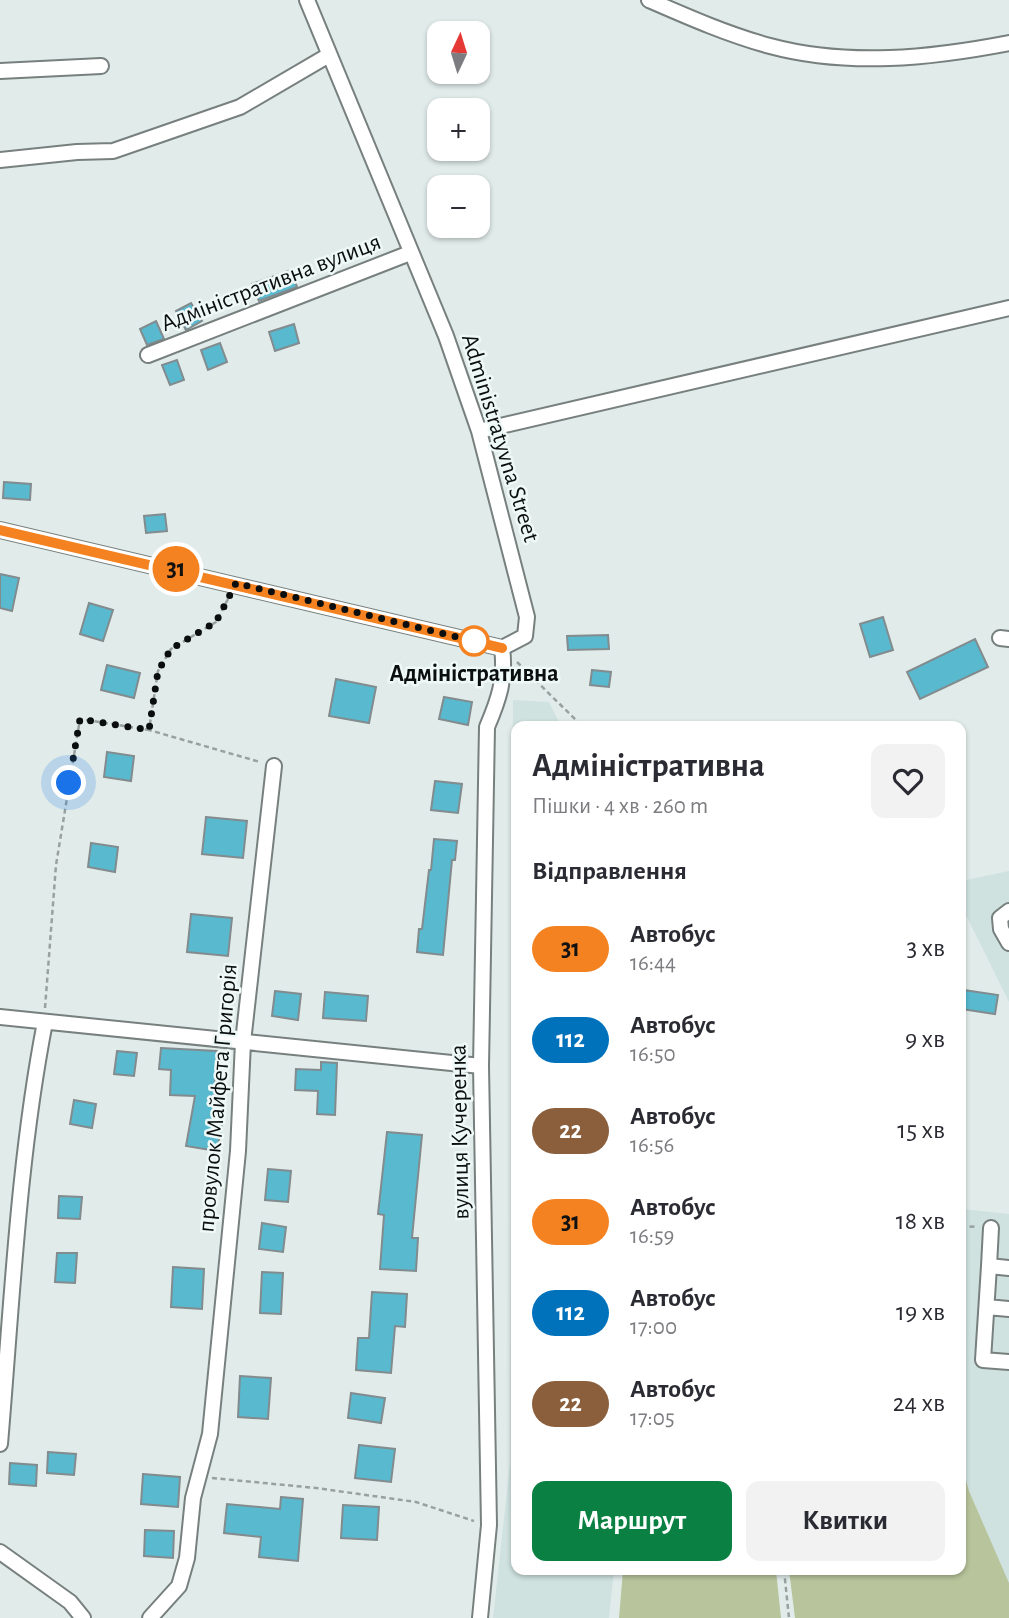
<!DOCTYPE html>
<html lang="uk">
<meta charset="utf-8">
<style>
body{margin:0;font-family:"Alegreya Sans",sans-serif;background:#f2f2f3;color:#2b2b33;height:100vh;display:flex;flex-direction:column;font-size:26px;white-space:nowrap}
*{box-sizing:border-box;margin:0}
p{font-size:23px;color:#7c7c81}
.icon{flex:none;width:38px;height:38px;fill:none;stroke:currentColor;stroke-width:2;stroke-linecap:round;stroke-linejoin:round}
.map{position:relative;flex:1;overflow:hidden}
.side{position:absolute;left:511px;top:721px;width:455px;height:854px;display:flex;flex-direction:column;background:#fff;border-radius:14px;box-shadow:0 2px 5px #0004}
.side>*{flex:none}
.badge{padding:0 14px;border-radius:23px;font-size:24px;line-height:46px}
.needle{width:46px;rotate:4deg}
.controls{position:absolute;left:427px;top:21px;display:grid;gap:14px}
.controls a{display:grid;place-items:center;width:63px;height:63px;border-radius:14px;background:#fff;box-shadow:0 2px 5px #0004;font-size:35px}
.you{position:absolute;width:35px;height:35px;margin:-18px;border:5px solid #fff;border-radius:50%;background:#1a73e8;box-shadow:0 0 0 10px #1a73e833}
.map>.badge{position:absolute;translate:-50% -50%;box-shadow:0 0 0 4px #fff}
h2{padding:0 21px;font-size:26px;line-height:63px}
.round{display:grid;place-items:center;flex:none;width:74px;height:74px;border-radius:14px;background:#f2f2f3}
.overview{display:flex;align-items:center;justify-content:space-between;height:119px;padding:0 21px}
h1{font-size:33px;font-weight:600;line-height:52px}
.button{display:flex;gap:14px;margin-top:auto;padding:14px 21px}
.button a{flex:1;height:80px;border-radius:14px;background:#0b8043;color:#fff;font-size:28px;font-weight:600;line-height:80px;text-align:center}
.button a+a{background:#f2f2f3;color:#2b2b33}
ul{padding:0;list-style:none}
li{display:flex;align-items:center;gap:21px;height:91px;padding:0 21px}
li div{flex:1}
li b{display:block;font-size:26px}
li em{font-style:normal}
li .badge{min-width:77px;font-weight:700;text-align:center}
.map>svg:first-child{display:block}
</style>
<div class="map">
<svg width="1009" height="1618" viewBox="0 0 1009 1618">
<rect width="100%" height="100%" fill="#e1ecea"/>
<!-- built -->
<path fill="#cfe2df" d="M513,700L549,702L561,726H516V1570H614L609,1618H493L510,1464Z
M1009,871V1002L961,905V881Z
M963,1209L1009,1214V1584L969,1491L961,1460V1230Z"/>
<!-- green -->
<path fill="#b8c49b" d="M961,1462L969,1491L1009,1583V1618H795L789,1570H961Z
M623,1570H776L781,1618H619Z"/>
<!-- building -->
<path fill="#58b9cf" stroke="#828b8e" stroke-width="2" d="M291,270L297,287L259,301L252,284Z
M191,303L202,321L186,330L176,311Z
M156,321L164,339L147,345L140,329Z
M294,324L299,343L275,351L269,332Z
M220,343L227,362L208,370L201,350Z
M177,360L184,380L170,385L162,365Z
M4,482L31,484L30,500L3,498Z
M165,514L167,531L146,533L144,516Z
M0,574L19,578L12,611L0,608Z
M89,603L113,610L103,641L80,634Z
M883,617L893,650L870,657L860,624Z
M608,635L609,649L568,650L567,636Z
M975,639L988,667L920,699L907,672Z
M107,665L140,673L134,698L101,690Z
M592,670L611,672L609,687L590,685Z
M336,679L376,687L369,723L329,716Z
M444,697L472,702L468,725L439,719Z
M107,752L134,756L131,781L104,777Z
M435,781L462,784L458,813L431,810Z
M206,817L247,821L243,858L202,854Z
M434,839L457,841L455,860H452L443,955L417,952L419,929H422L429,870H431Z
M91,843L118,847L115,872L88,867Z
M191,914L232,918L228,956L187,952Z
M964,990L998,995L995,1014L961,1009Z
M275,991L301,994L298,1020L272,1016Z
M325,992L368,996L366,1021L323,1018Z
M161,1048L217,1051L213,1110L224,1112L217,1151L186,1146L195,1096L170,1095L171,1070L159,1069Z
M117,1051L137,1053L134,1076L114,1074Z
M321,1062L337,1063L335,1115L317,1114L318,1091L295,1090L296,1069L321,1070Z
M74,1100L96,1104L92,1128L70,1124Z
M387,1132L422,1135L412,1238H418L416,1271L380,1269L384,1215L378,1214Z
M268,1169L291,1171L288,1202L265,1200Z
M59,1196L82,1197L80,1219L58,1218Z
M262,1223L286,1227L283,1252L259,1249Z
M57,1253H77L75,1283L55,1282Z
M173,1267L204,1269L202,1309L171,1307Z
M262,1272L283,1273L281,1314L260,1313Z
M372,1292L407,1294L405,1327L395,1326L391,1373L356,1370L358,1338H369Z
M240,1376L271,1378L268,1419L238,1417Z
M351,1393L385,1398L381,1423L348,1418Z
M359,1445L395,1449L391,1482L355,1478Z
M48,1452L76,1454L74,1475L47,1473Z
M10,1463L37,1465L36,1486L9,1484Z
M143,1474L180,1477L178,1507L141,1504Z
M281,1497L303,1499L298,1561L259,1557L261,1537L224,1533L227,1504L280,1509Z
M343,1505L379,1507L377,1540L341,1538Z
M145,1530L174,1531L173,1558L144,1556Z"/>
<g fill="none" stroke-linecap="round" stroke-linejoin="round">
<defs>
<path id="minor" d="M307,0L446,336L479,431L527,617L525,636L502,648
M649,0C688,17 729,35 770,46C848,67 931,58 1009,43
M0,71L101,66
M0,160L77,152L113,151L240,107L329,55
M148,355L410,253
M479,431L1009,308
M0,530L502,648
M1000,638L1009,639
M1009,911L1000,918L1001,929L1009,943
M0,1017L481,1066
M991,1228L989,1266L1009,1268
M989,1266L983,1360L1009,1362
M987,1307L1009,1309
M0,1444C12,1303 18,1161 45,1022
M0,1552L70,1602L83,1618
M150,1618L179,1586L187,1558L193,1498L210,1434L238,1151L243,1042L274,766
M480,1618L489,1525L481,1066L487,727C499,699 506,678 502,648"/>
</defs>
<!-- minor casing -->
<use href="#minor" stroke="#77807e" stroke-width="18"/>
<!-- path -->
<path stroke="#98a19f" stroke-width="2.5" stroke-dasharray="5 3.5" stroke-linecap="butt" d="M228,599L216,622L171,649L158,671L149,730L260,762
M517,662L582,726
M45,1008L56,865L80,719L149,730
M961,1226L978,1227
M212,1478L316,1488L416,1502L474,1521
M784,1570L789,1618"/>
<!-- minor -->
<use href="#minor" stroke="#fff" stroke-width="14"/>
</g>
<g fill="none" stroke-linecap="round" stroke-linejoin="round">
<defs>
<path id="line" d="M0,530L502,648"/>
</defs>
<!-- line casing -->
<use href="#line" stroke="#fff" stroke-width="16"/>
<!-- line -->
<use href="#line" stroke="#f58220" stroke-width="10"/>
<!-- walk -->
<path stroke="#0b0e0e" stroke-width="7" stroke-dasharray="0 12.6" d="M69,783L80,719L149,730L158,671L171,649L216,622L236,583L474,641"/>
</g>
<!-- markers -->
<circle fill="#fff" stroke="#f58220" stroke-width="3.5" cx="474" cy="641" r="14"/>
<g text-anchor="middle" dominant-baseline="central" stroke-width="5" stroke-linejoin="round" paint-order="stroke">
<!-- street labels -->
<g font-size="24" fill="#0b0e0e" stroke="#eef9f7">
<text transform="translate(271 283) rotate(-21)">Адміністративна вулиця</text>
<text transform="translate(500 438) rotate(73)">Administratyvna Street</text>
<text transform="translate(218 1098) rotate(-85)">провулок Майфета Григорія</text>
<text transform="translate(460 1132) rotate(-91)">вулиця Кучеренка</text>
</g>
<!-- stop labels -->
<g font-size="24" font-weight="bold" fill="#0b0e0e" stroke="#eef9f7">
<text x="474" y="674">Адміністративна</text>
</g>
</g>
</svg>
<div class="controls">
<a><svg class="needle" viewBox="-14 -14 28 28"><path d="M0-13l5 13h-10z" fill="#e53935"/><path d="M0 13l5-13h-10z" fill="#7c7c81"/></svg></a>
<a>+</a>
<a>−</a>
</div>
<div class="you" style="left:69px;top:783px"></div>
<b class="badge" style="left:176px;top:569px;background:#f58220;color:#111">31</b>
<section class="side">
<div class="overview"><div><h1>Адміністративна</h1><p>Пішки · 4 хв · 260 m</p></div><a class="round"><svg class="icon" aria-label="heart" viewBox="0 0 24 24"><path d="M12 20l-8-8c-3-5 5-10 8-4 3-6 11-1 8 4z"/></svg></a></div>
<h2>Відправлення</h2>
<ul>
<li><span class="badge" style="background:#f58220;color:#111">31</span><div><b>Автобус</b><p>16:44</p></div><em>3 хв</em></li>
<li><span class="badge" style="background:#0072bc;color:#fff">112</span><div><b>Автобус</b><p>16:50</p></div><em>9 хв</em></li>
<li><span class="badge" style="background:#8b5e3c;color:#fff">22</span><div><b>Автобус</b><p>16:56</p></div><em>15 хв</em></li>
<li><span class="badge" style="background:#f58220;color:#111">31</span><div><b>Автобус</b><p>16:59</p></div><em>18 хв</em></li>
<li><span class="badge" style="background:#0072bc;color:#fff">112</span><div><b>Автобус</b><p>17:00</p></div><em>19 хв</em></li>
<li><span class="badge" style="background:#8b5e3c;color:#fff">22</span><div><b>Автобус</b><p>17:05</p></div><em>24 хв</em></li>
</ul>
<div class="button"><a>Маршрут</a><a>Квитки</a></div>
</section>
</div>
